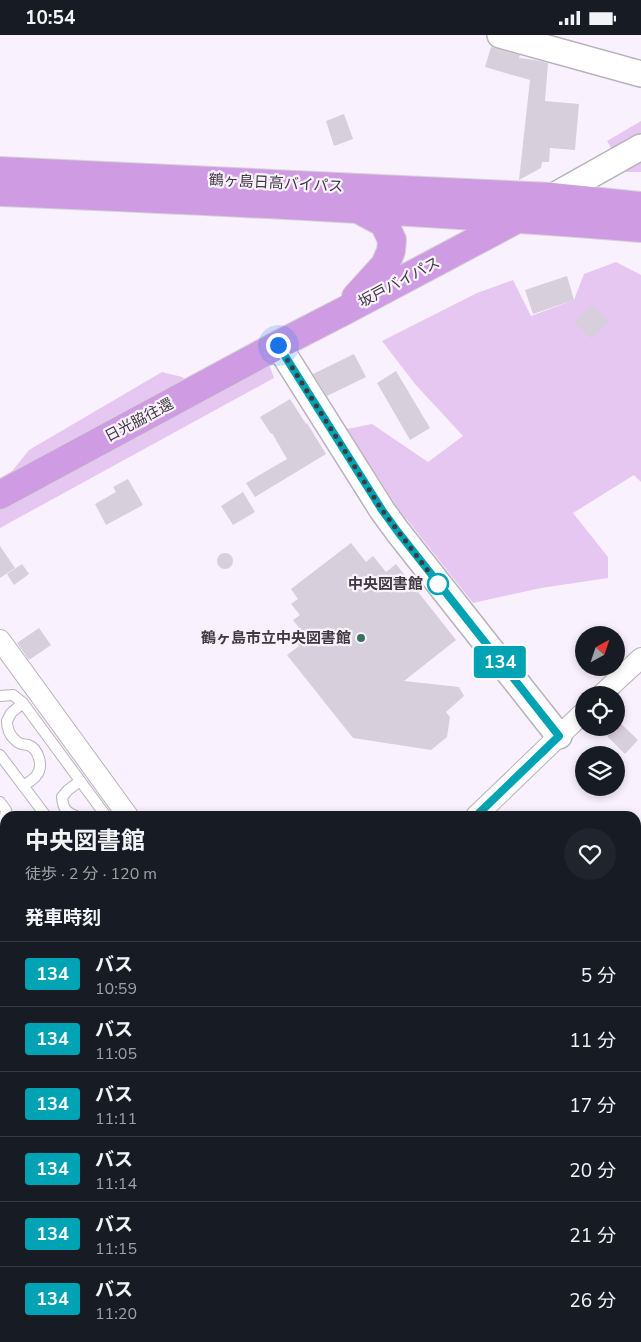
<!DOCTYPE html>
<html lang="ja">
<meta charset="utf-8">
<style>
body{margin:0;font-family:"Nunito Sans","Noto Sans JP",sans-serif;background:#20242c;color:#f1f3f6;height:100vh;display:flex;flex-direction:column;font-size:19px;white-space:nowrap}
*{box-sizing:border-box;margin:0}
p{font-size:16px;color:#9ea1a6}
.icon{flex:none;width:28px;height:28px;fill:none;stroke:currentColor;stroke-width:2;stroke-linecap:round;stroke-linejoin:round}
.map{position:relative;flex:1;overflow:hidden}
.side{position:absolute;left:0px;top:776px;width:641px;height:531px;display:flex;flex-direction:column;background:#171b24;border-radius:15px 15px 0 0;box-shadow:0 2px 8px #0003}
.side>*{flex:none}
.badge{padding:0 10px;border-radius:4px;font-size:18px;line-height:32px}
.needle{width:32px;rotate:40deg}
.tools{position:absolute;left:575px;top:591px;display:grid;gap:10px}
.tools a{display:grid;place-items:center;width:50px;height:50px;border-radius:50%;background:#171b24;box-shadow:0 2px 8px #0003;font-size:25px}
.you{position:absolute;width:25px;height:25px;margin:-12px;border:4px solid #fff;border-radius:50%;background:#1a73e8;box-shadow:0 0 0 8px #1a73e833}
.map>.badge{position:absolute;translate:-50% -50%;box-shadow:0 0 0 2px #fff}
h2{padding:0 25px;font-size:19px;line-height:45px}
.round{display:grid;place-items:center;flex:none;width:52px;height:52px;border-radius:26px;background:#20242c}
.headline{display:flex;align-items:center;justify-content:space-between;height:85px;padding:0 25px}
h1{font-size:24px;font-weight:700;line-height:38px}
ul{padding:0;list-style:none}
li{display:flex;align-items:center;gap:15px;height:65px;padding:0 25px;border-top:1px solid #363941}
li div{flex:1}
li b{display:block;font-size:19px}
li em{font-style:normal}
li .badge{min-width:55px;font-weight:700;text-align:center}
.status{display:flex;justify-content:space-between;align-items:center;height:35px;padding:0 25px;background:#171b24;direction:ltr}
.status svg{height:14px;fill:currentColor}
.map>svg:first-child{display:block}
</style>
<div class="status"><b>10:54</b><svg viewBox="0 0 49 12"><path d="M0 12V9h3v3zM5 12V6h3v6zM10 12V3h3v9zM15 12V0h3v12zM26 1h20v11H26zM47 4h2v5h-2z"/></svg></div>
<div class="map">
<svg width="641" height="1307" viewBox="0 0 641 1307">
<rect width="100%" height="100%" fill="#faf1fe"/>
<!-- green -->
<path fill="#e5c7f2" d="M641,86V137H626L607,106Z
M616,227L641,240V447L634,440L573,478L608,522V543L541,553L473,568L397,472L347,394L372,389L428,427L463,401L415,349L382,306L477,258L513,245L531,281L574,265L584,239Z
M267,324L274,343L0,493V443L12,436L29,415L162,337L182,342L204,357Z
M484,1302L488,1307H231L221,1303Z"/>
<!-- building -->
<path fill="#d7cfdb" d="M491,12L520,20L519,23L535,25L548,28L545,66L579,69L575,115L550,113L549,127H542L541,133L519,145L530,45L485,32Z
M344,79L353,104L334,111L326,86Z
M567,241L574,265L533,279L525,255Z
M592,270L609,287L591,304L574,287Z
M354,319L366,342L327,361L313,339Z
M396,336L430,393L410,405L377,348Z
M290,364L306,389L307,388L326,419L255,462L246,448L287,424L272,398L271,399L260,382Z
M128,444L143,470L106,490L95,469L116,457L113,452Z
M243,457L255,477L233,490L221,471Z
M351,508L366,527L373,521L386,537L396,529L456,605L404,646L459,652L464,661L446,677L450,682L447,702L431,715L353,703L287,620L299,611L292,601L300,594L293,585L300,580L291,569L298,564L291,554Z
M0,511L15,533L0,543Z
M217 526a8 8 0 1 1 16 0a8 8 0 1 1-16 0Z
M22,529L29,539L14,550L7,539Z
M39,593L51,610L29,625L17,608Z
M616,684L638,705L625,719L598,692H616Z"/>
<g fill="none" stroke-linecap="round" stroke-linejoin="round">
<defs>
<path id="service" d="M0,661L13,660L23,668L106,781
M23,668L11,678L7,686C7,692 9,699 14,704C19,709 21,709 28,710C39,714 44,732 36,741C33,745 27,748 23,751
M0,720L46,781
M0,767L6,775L5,781
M76,781C66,777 63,774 62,762L68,755L80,746
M0,797L5,783
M0,820L5,816
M0,829L5,836"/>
<path id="minor" d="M0,605L128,781
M601,660L641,623
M476,781L584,677
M636,1148H641
M0,1251L5,1248
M565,1307V1302"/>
<path id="tertiary" d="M500,0L641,39
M552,162L641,112
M278,310L382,475L398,497L559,701
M0,1268L5,1271
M63,1302L69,1307"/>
<path id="trunk" d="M0,136L552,162L641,171
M0,157C214,166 428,176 641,193
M356,262L385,230L391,216L392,205L384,188L356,173
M0,460L278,310L344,276L519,183"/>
</defs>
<!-- service casing -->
<use href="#service" stroke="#b9b1bc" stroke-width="12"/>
<!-- minor casing -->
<use href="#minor" stroke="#b9b1bc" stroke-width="22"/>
<!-- tertiary casing -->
<use href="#tertiary" stroke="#b9b1bc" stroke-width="28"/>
<!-- trunk casing -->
<use href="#trunk" stroke="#d5d4d5" stroke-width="30"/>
<!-- service -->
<use href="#service" stroke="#fff" stroke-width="10"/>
<!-- minor -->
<use href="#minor" stroke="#fff" stroke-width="20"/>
<!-- tertiary -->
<use href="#tertiary" stroke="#fff" stroke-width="25"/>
<!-- trunk -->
<use href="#trunk" stroke="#cf9ce4" stroke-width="28"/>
</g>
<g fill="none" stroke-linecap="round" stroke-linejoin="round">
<defs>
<path id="line" d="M278,310L382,475L398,497L559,701L476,781"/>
</defs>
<!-- line casing -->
<use href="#line" stroke="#fff" stroke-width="11"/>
<!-- line -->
<use href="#line" stroke="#00a3b4" stroke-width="8"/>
<!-- walk -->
<path stroke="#3e3a3f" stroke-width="5" stroke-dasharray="0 9" d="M278,310L382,475L438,549"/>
</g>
<!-- markers -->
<circle fill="#fff" stroke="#00a3b4" stroke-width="2.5" cx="438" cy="549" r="10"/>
<circle fill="#39725b" stroke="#faf1fe" stroke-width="2" cx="361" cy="603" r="5"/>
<g text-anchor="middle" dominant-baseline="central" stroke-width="4.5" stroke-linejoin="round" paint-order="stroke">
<!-- street labels -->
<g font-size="15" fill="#3e3a3f" stroke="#faf1fe">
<text transform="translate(276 148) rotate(3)">鶴ヶ島日高バイパス</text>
<text transform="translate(399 247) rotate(-28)">坂戸バイパス</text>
<text transform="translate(139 385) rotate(-28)">日光脇往還</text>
</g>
<!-- stop labels -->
<g font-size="15" font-weight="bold" fill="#3e3a3f" stroke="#faf1fe" text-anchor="end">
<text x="423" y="549">中央図書館</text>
</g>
<!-- poi labels -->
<g font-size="15" font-weight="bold" fill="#3e3a3f" stroke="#faf1fe" text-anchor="end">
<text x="351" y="603">鶴ヶ島市立中央図書館</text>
</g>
</g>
</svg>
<div class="tools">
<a><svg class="needle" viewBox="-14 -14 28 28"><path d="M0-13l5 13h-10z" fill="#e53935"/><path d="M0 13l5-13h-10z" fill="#9ea1a6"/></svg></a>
<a><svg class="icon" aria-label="locate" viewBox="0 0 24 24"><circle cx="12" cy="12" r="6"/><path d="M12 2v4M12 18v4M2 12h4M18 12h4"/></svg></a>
<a><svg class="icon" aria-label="layers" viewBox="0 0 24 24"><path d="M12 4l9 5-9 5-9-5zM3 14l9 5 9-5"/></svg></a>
</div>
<div class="you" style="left:278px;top:310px"></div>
<b class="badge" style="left:500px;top:627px;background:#00a3b4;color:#fff">134</b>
<section class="side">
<div class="headline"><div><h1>中央図書館</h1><p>徒歩 · 2 分 · 120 m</p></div><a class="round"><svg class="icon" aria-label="heart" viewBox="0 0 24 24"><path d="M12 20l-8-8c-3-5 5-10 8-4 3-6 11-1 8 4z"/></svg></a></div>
<h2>発車時刻</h2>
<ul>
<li><span class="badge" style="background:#00a3b4;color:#fff">134</span><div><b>バス</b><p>10:59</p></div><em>5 分</em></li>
<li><span class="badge" style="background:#00a3b4;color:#fff">134</span><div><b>バス</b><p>11:05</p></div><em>11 分</em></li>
<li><span class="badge" style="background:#00a3b4;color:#fff">134</span><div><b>バス</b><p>11:11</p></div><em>17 分</em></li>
<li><span class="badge" style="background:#00a3b4;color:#fff">134</span><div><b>バス</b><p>11:14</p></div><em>20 分</em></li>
<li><span class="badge" style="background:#00a3b4;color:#fff">134</span><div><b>バス</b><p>11:15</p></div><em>21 分</em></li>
<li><span class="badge" style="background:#00a3b4;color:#fff">134</span><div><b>バス</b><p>11:20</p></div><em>26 分</em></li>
</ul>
</section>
</div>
